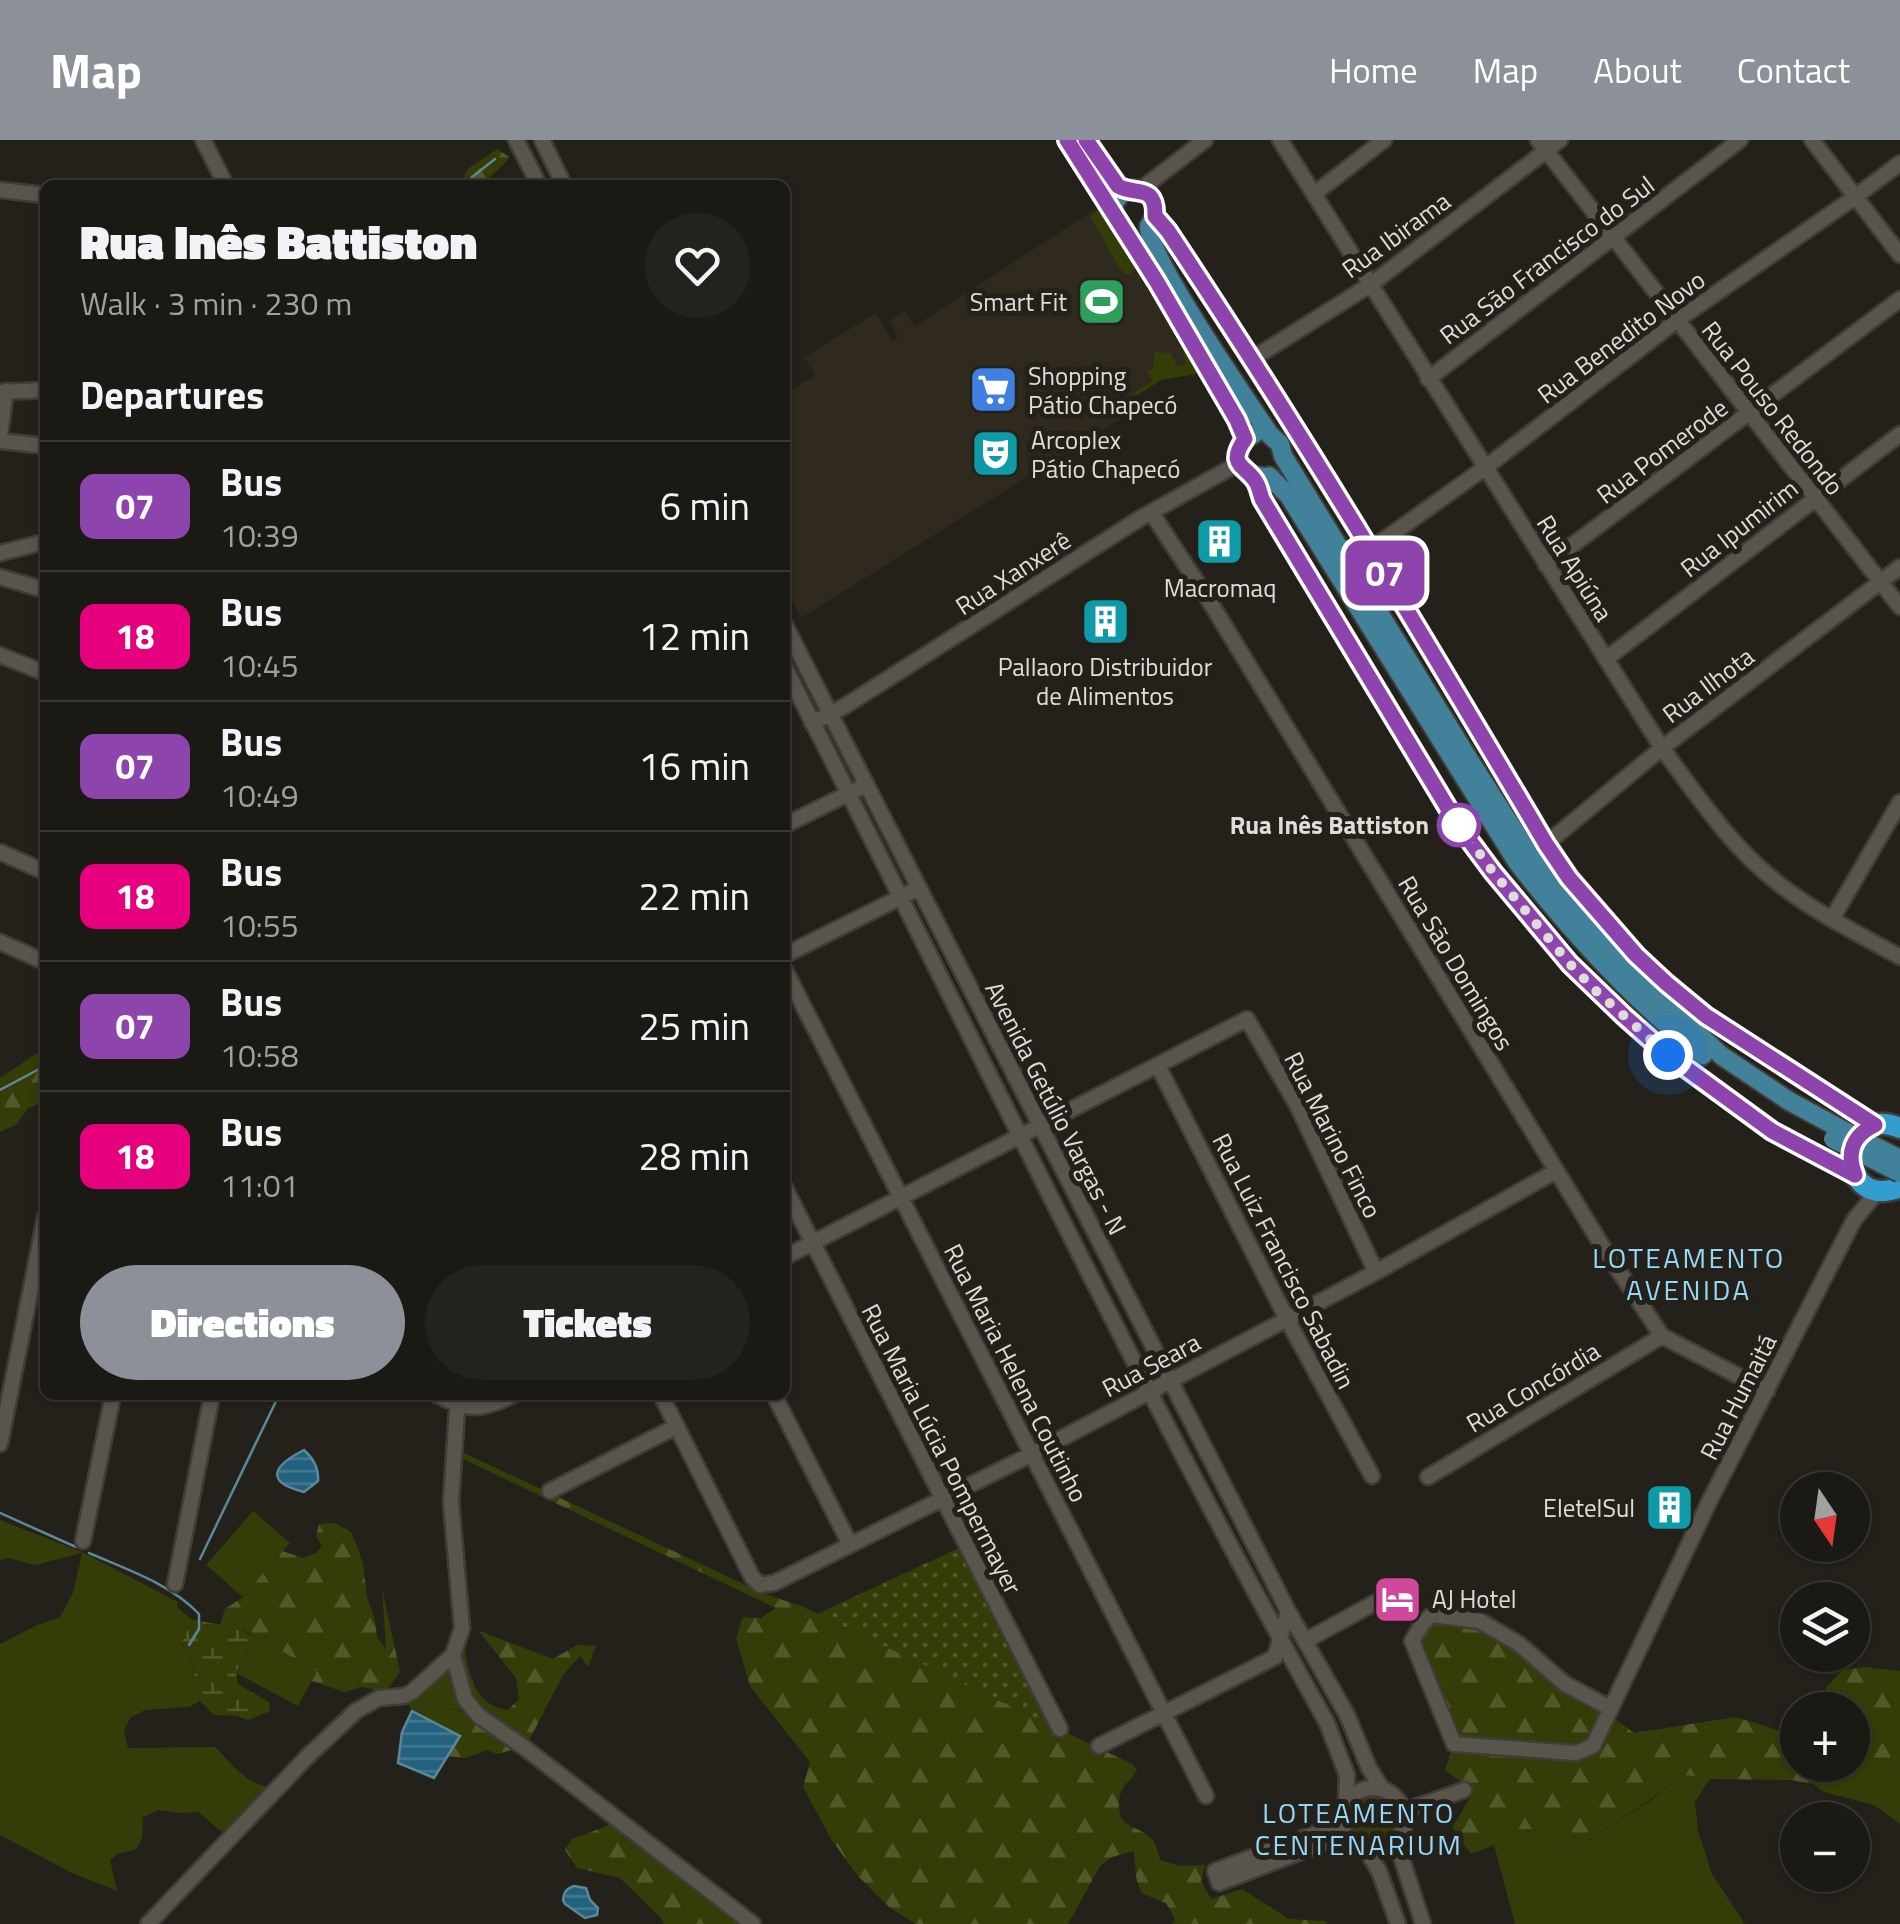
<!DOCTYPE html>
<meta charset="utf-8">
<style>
body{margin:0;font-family:"Titillium Web",sans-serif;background:#24221d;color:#f1f3f6;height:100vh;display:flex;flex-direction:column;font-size:38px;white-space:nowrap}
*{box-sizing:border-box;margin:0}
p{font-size:32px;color:#a0a0a0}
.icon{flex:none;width:55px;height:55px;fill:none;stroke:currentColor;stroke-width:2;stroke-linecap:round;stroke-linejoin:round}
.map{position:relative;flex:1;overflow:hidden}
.sheet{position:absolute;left:40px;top:40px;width:750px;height:1220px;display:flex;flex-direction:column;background:#1b1914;border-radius:15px;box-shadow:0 2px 8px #0004,0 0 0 2px #393834}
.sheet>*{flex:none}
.badge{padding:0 20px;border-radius:15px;font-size:35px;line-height:65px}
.needle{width:65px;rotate:167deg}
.tools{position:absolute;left:1780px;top:1332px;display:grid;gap:20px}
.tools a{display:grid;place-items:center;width:90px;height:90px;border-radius:50%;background:#1b1914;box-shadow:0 2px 8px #0004,0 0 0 2px #393834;font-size:50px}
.you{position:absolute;width:50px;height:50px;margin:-25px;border:8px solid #fff;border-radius:50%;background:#1a73e8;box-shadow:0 0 0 15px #1a73e833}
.map>.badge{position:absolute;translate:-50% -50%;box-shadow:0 0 0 5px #fff}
h2{padding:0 40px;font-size:38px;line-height:90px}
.round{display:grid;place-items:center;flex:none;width:105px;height:105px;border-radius:52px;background:#24221d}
.head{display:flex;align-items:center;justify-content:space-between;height:170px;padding:0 40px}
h1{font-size:48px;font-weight:800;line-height:75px}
.cta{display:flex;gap:20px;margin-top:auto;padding:20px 40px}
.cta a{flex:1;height:115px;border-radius:60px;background:#8c9099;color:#fff;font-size:40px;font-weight:800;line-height:115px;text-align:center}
.cta a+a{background:#24221d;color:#f1f3f6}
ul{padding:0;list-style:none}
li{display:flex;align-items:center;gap:30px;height:130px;padding:0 40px;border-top:2px solid #393834}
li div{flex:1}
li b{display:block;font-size:38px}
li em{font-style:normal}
li .badge{min-width:110px;font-weight:700;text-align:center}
header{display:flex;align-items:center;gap:60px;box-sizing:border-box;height:140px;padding:0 50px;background:#8c9099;color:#fff}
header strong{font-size:48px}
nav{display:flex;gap:55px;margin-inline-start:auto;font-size:35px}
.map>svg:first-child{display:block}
</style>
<header>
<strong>Map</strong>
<nav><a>Home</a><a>Map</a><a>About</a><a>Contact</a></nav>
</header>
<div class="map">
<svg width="1900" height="1784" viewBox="0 0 1900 1784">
<defs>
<pattern id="forest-firs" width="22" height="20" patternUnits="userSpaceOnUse" patternTransform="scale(2.5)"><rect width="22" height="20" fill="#343d08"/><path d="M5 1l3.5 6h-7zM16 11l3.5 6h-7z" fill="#51592b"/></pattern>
<pattern id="wetland-marsh" width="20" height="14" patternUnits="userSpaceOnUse" patternTransform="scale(2.5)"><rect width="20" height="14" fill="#343d08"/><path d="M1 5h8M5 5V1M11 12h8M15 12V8" fill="none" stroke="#51592b"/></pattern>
<pattern id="park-dots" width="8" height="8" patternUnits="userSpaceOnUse" patternTransform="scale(2.5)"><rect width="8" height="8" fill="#343d08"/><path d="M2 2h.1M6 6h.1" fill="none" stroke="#51592b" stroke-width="1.8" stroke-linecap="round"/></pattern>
<pattern id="water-rules" width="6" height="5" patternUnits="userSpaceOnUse" patternTransform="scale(2.5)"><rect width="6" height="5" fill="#23627e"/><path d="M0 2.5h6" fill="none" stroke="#437890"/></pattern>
</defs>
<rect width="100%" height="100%" fill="#24211a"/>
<!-- built -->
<path fill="#30291d" d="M1100,66L1201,233L1172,236L1156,243L1136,256L1141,266L801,478L785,446V253L815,236L804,217L876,173L892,201L898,196L889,181L905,171L915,186Z"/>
<!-- green -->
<path fill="#343d08" d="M1101,68L1133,121L1134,130L1130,135L1124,133L1119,127L1090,76Z
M1182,203L1201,233L1161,240L1136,256L1134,253L1153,241L1146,229L1150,231L1153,228L1154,212L1170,213L1178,227L1186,224Z
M253,1371L290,1403L243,1457L206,1425Z
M0,1380L82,1412L178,1462L177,1467L193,1480L182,1502L193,1527L200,1561L189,1567L145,1570L130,1578L124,1592L128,1608L215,1607C231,1623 245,1643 268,1647L222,1692L198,1672L180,1673L159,1670L143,1677L142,1697L137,1709L118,1714L110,1720L117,1751L72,1733L0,1695V1504L35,1486L60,1477L73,1453L82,1413L35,1425L8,1418L0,1420Z
M255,1497L317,1531L298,1566L236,1533Z
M453,1515L479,1576L428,1562L412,1552Z
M1853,1615L1897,1622L1900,1625V1684L1874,1665L1824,1652L1813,1644L1839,1632L1840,1625H1852Z
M1681,1634L1710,1639L1695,1662L1698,1691L1712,1734L1745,1784H1515L1494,1705L1516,1689H1535L1552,1702L1581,1704L1653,1659Z
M1349 1680a24 24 0 1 1 48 0a24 24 0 1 1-48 0Z"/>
<!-- forest -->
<path fill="url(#forest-firs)" d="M497,9L509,17C502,29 491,33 484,45H459L468,29Z
M45,908V961L27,969L17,984L0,992V938Z
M464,1313L765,1454L801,1466L1132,1624L1137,1629C1133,1641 1122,1643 1120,1656C1114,1689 1135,1684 1150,1697C1156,1703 1158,1712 1160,1720L1180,1726L1205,1725L1201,1741L1211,1759L1242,1749L1289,1779L1326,1781L1327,1784H1172L1175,1779L1166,1763L1141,1753L1136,1737L1134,1711L1112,1717L1100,1726L1068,1784H916L889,1767L857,1735L831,1699L803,1647L810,1622L750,1546L736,1498L743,1477L761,1478L776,1468L463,1319Z
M335,1383L351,1392L358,1409L363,1424L367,1457L375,1480L377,1497L386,1509L382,1448L400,1532L388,1548L381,1551L362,1547L344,1552L312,1541L317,1531L245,1491L220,1485L225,1469L243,1457L282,1411L304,1418L317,1412L322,1406L316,1396L319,1384Z
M1432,1475L1480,1481L1634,1593L1736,1577L1797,1596L1798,1625H1840L1839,1632L1813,1644L1791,1640L1710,1639L1681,1634L1653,1658L1581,1704L1552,1702L1535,1689H1516L1494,1705L1471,1714L1452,1688L1474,1651L1445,1630L1454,1604L1412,1501Z
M462,1488C467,1520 468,1565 508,1570L519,1559L516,1538L479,1491L553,1519L577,1505L596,1506L588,1527L580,1516L563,1535L525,1608L518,1603L515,1609L497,1614L487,1610L465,1618L448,1616L460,1596L412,1571L404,1556L412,1552L428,1562L469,1574L458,1536Z
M1864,1527L1900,1531V1625L1897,1622L1853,1615L1852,1570H1823L1826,1548L1842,1530Z
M612,1676L753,1784H664L660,1777L620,1738L577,1728L565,1710L572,1699L607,1686Z"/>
<!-- wetland -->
<path fill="url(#wetland-marsh)" d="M193,1480L234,1487L255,1497L236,1532L238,1544L269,1562L270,1571L248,1580L237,1576L214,1575L200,1561L193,1527L182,1502Z"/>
<!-- park -->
<path fill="url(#park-dots)" d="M959,1408L1050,1585L817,1474Z"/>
<!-- water -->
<path fill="url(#water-rules)" stroke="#5c8799" stroke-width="2.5" d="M304,1310C313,1318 319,1329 318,1341L304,1352C263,1342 274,1325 304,1310Z
M412,1571L460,1596L434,1638L398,1623L402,1592Z
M574,1746L586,1748L590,1760L598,1768L597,1775L585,1778L565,1764L563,1760C564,1752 566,1749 574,1746Z"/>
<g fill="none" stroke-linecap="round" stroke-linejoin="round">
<!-- stream -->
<path stroke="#5c8799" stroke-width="2.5" d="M468,45L472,37L495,19
M0,950L45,926
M329,1255L340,1258
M0,1373L76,1407
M89,1413C126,1429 171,1444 199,1474V1489L189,1505
M200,1419L279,1255"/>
<defs>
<path id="minor" d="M203,0L226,45
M516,0L539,45
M542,0L564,45
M1280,0L1662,608C1698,657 1731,707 1779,744C1816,773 1859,794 1900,817
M1538,0L1900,467
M1812,0L1900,115
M0,50L45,55
M1143,51L1149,43L1205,0
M1314,54L1384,0
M1252,219L1370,145L1560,0
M1428,239L1740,0
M0,252L45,250
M0,294L6,251
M0,301L45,306
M1151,372L1210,462L1601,1104L1662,1196L1767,1251
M1371,409L1486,327L1676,181L1855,57L1900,23
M0,413L45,402
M1546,425L1900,159
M0,437L45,450
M785,485L1288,1471L1347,1575L1369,1628L1383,1650
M0,515L45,533
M1606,519L1900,294
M785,528C965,880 1134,1238 1327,1583L1347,1635L1346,1662
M812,583L845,566L1139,379L1239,323
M785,685L866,645
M1546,704L1662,608L1900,427
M0,712L45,732
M1832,779L1900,662
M0,802L45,822
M785,815L919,748
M785,830L1206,1656
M1158,926L1287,1179L1372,1336
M785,1048L1060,1589
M785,1117L1247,879L1297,965L1376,1132
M437,1255C469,1271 481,1271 513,1255
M458,1255L451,1362L462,1488L453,1515L465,1559L479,1576L525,1608L753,1784
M661,1255L752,1437L760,1445L774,1443L1032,1314L1376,1132L1556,1031
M774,1255L850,1404
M0,1304L45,1078
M1428,1337L1662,1196
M550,1351L677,1286
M83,1401L113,1255
M175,1444L212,1255
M1305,1501L1376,1462
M1610,1568L1565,1544L1519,1504L1480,1481L1432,1475L1423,1483L1412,1501L1454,1604L1576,1613L1593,1606L1710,1360L1854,1080L1878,1051
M1099,1606L1275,1517L1288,1471
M1341 1680a32 32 0 1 1 64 0a32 32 0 1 1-64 0Z
M1404,1671L1464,1650
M1341,1681L1319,1692L1215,1731L1219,1743L1324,1703L1348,1700
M1396,1701L1423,1784
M1367,1711L1379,1731L1398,1784
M148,1784L307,1617L356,1571L379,1558L404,1556L412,1552L453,1515"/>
<path id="major" d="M1067,0L1157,141L1237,280L1245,299
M1086,0L1118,46L1126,50
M1112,70C1122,30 1172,54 1149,86
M1155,76L1168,91C1299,290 1422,495 1544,700L1569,737L1636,815L1666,843L1706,876L1875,985
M1149,86C1147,118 1247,260 1270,295L1280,304L1283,316L1468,618L1527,711L1563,757L1606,809L1722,916L1789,961L1839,988
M1254,294C1236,302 1233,320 1248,334L1264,337
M1269,336L1289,356L1517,722C1572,793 1632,859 1703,915
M1254,337L1262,359L1458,685L1493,732L1570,824L1623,876L1667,915L1772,991L1855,1035"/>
<path id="highway" d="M1900,988C1835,962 1836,1073 1900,1047"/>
</defs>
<!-- minor casing -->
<use href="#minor" stroke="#403d38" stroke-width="19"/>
<!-- major casing -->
<use href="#major" stroke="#403d38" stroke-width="22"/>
<!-- highway casing -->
<use href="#highway" stroke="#403d38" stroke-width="25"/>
<!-- minor -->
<use href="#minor" stroke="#59554d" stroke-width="14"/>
<!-- major -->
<use href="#major" stroke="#42819a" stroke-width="18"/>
<!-- highway -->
<use href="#highway" stroke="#339ecd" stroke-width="20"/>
<defs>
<path id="major-bridge" d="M1839,988L1900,1019
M1833,999L1900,1033"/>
</defs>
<!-- major-bridge casing -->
<use href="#major-bridge" stroke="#403d38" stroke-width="22" stroke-linecap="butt"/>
<!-- major-bridge -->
<use href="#major-bridge" stroke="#42819a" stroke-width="18"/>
</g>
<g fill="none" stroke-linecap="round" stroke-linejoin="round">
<defs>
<path id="line" d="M1067,0L1157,142L1237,280L1245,299C1226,326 1246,325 1256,342C1259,347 1260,353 1262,359L1458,685L1493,732L1570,824L1624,876L1668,915L1772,991L1855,1035C1846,1013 1853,995 1875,985L1706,876L1666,843L1636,815L1569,738L1546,704C1424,497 1301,291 1168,91L1155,76C1156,43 1135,56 1118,46L1086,0"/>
</defs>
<!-- line casing -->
<use href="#line" stroke="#fff" stroke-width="22"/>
<!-- line -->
<use href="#line" stroke="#8e44ad" stroke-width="15"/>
<!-- walk -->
<path stroke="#e0ddd9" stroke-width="10" stroke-dasharray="0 18" d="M1459,685L1493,732L1570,824L1596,851L1668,915"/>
</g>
<!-- icons -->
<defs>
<symbol id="stadium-square" viewBox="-11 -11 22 22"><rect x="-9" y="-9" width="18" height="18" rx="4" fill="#2e9e5b" stroke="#24211a"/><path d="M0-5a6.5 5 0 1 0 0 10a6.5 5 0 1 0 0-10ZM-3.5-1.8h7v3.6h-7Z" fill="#fff"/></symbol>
<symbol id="supermarket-square" viewBox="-11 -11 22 22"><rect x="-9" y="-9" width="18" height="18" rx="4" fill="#3f7fe0" stroke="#24211a"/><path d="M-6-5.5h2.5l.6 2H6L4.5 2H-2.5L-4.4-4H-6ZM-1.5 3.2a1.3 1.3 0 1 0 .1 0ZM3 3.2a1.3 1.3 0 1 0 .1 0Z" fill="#fff"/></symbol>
<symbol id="theatre-square" viewBox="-11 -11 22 22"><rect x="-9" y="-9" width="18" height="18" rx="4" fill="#0f9aa8" stroke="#24211a"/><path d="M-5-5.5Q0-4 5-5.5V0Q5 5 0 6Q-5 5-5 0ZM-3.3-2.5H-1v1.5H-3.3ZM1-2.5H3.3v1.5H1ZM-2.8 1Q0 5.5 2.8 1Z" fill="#fff"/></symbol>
<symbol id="building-square" viewBox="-11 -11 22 22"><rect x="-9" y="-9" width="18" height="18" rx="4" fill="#0f9aa8" stroke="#24211a"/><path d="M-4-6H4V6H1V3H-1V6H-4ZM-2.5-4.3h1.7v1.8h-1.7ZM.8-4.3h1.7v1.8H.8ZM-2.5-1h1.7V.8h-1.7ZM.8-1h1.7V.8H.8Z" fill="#fff"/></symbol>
<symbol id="hotel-square" viewBox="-11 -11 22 22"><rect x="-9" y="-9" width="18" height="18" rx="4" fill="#d1479c" stroke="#24211a"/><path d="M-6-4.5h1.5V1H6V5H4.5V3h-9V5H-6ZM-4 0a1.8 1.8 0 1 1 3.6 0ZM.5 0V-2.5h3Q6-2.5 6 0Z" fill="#fff"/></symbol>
</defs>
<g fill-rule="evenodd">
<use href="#stadium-square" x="1074" y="134" width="55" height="55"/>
<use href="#supermarket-square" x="966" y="222" width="55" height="55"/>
<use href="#theatre-square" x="968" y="286" width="55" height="55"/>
<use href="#building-square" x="1192" y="374" width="55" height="55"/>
<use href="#building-square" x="1078" y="454" width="55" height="55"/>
<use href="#building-square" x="1642" y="1340" width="55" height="55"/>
<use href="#hotel-square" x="1370" y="1432" width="55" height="55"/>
</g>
<!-- markers -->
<circle fill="#fff" stroke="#8e44ad" stroke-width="5" cx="1459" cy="685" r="20"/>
<g text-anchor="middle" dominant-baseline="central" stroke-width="10" stroke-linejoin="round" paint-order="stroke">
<!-- street labels -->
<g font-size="25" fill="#e0ddd9" stroke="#24211a">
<text transform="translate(1396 95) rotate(-36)">Rua Ibirama</text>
<text transform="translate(1547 120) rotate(-37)">Rua São Francisco do Sul</text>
<text transform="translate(1621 197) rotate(-37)">Rua Benedito Novo</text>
<text transform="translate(1773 268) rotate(52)">Rua Pouso Redondo</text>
<text transform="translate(1662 311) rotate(-37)">Rua Pomerode</text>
<text transform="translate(1739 388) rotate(-38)">Rua Ipumirim</text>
<text transform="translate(1575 428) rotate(58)">Rua Apiúna</text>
<text transform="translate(1013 433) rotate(-33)">Rua Xanxerê</text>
<text transform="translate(1708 545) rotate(-37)">Rua Ilhota</text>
<text transform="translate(1456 823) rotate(59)">Rua São Domingos</text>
<text transform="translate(1056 968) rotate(63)">Avenida Getúlio Vargas - N</text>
<text transform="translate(1333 995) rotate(63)">Rua Marino Finco</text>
<text transform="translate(1284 1121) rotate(63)">Rua Luiz Francisco Sabadin</text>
<text transform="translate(1151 1225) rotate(-28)">Rua Seara</text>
<text transform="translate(1016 1233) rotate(63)">Rua Maria Helena Coutinho</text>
<text transform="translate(1533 1247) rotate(-31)">Rua Concórdia</text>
<text transform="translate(1738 1257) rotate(-63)">Rua Humaitá</text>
<text transform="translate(942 1309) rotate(63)">Rua Maria Lúcia Pompermayer</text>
</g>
<!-- poi labels -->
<g font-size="25" fill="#e0ddd9" stroke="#24211a" text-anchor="start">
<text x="1067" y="162" text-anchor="end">Smart Fit</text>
<text x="1028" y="236">Shopping<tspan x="1028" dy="29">Pátio Chapecó</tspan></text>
<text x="1031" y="300">Arcoplex<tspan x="1031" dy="29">Pátio Chapecó</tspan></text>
<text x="1220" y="448" text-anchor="middle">Macromaq</text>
<text x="1105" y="527" text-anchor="middle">Pallaoro Distribuidor<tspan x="1105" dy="29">de Alimentos</tspan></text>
<text x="1635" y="1368" text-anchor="end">EletelSul</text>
<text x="1432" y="1459">AJ Hotel</text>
</g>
<!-- stop labels -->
<g font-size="25" font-weight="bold" fill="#e0ddd9" stroke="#24211a" text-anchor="end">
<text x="1429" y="685">Rua Inês Battiston</text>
</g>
<!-- neighbourhood labels -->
<g font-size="28" letter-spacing="2.5" fill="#95d7f7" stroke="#24211a">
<text x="1689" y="1117">LOTEAMENTO<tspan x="1689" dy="32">AVENIDA</tspan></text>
<text x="1359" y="1672">LOTEAMENTO<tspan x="1359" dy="32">CENTENARIUM</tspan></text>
</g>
</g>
</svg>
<div class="tools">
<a><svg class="needle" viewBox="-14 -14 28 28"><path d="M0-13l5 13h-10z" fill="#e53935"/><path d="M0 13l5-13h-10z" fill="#a0a0a0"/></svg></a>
<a><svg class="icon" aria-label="layers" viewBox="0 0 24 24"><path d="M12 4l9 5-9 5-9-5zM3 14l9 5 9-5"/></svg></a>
<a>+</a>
<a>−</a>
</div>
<div class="you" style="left:1668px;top:915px"></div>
<b class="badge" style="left:1385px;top:433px;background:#8e44ad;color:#fff">07</b>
<section class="sheet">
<div class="head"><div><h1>Rua Inês Battiston</h1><p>Walk · 3 min · 230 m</p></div><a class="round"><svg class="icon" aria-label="heart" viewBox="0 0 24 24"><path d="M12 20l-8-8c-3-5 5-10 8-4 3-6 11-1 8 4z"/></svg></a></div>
<h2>Departures</h2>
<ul>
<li><span class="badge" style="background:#8e44ad;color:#fff">07</span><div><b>Bus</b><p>10:39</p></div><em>6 min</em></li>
<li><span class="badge" style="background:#e6007e;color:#fff">18</span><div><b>Bus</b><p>10:45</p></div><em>12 min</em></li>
<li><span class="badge" style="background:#8e44ad;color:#fff">07</span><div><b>Bus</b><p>10:49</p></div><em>16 min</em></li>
<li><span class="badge" style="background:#e6007e;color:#fff">18</span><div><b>Bus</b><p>10:55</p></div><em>22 min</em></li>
<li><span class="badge" style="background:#8e44ad;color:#fff">07</span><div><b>Bus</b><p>10:58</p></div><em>25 min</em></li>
<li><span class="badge" style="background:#e6007e;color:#fff">18</span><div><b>Bus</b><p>11:01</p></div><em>28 min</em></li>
</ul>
<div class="cta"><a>Directions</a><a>Tickets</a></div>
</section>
</div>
